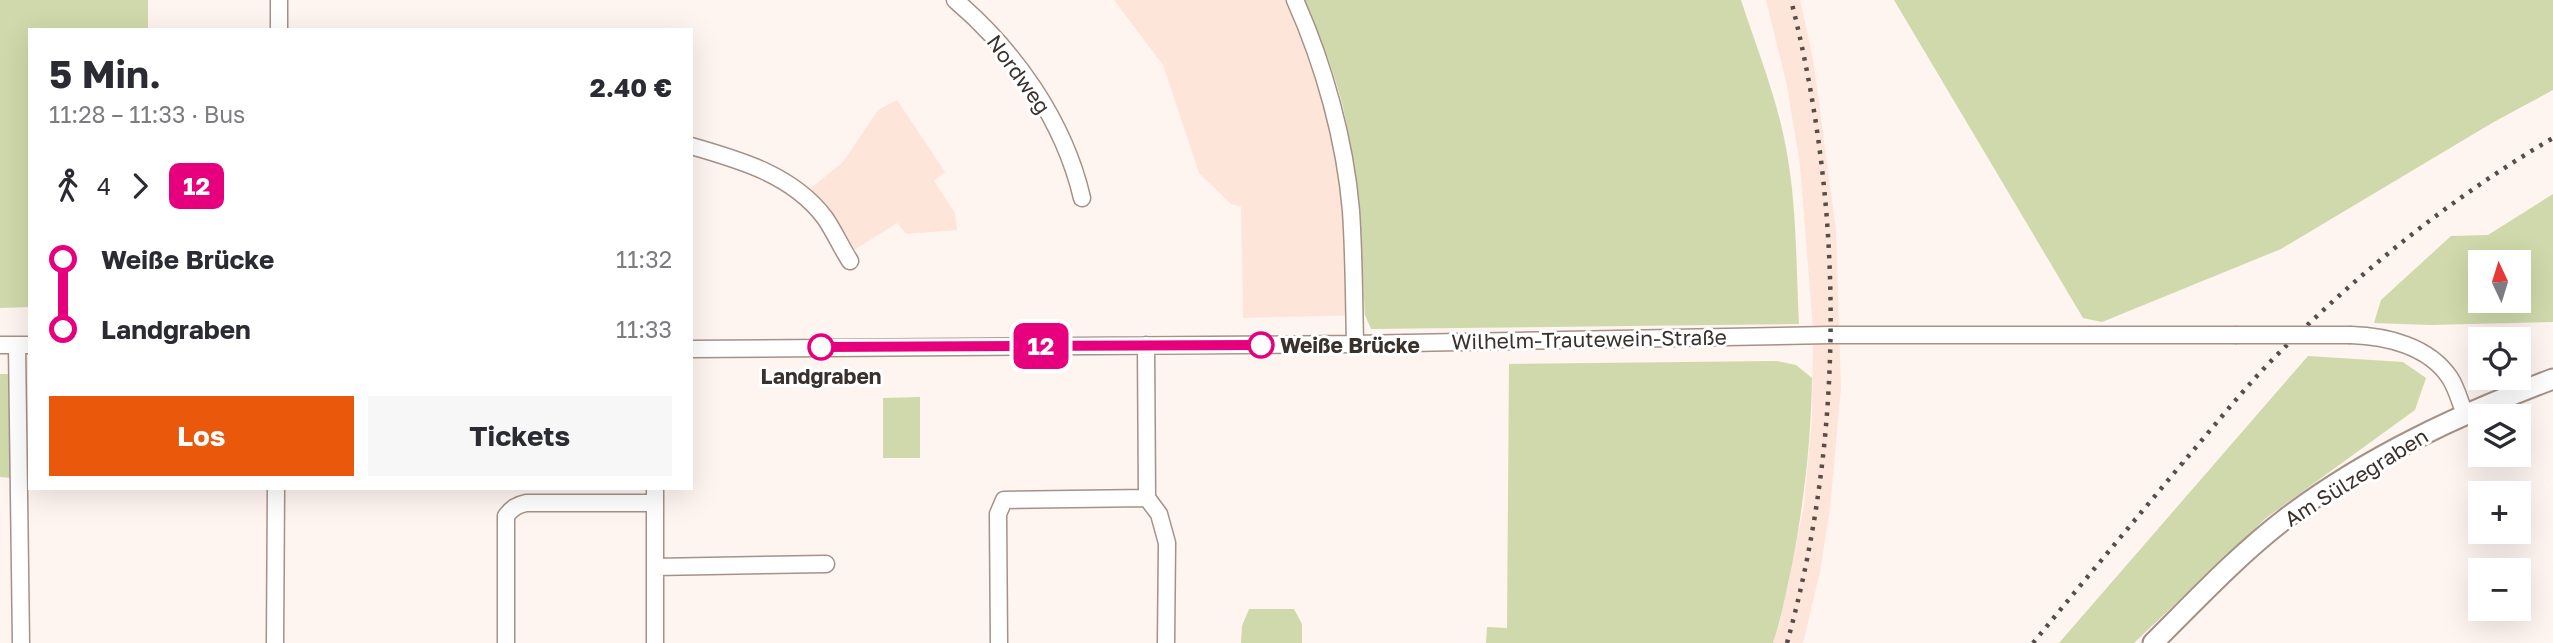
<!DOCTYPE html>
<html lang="de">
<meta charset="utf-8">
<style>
body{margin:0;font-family:"Golos Text",sans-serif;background:#f7f7f7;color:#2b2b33;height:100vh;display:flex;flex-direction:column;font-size:26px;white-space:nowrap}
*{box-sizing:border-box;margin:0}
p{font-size:23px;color:#7c7c81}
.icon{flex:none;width:38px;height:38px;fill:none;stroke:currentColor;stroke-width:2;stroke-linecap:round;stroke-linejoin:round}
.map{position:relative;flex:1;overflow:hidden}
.drawer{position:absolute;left:28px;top:28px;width:665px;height:462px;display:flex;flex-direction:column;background:#fff;border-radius:0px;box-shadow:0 7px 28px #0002}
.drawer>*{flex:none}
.badge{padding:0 14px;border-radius:10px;font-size:24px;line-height:46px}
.needle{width:46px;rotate:356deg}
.buttons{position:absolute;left:2468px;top:250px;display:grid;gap:14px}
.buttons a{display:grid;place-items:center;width:63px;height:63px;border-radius:0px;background:#fff;box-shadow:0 7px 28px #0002;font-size:35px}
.map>.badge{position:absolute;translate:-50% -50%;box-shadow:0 0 0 4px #fff}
.legs{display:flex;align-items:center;gap:10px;height:77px;padding:0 21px;font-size:23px}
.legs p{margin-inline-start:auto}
.headline{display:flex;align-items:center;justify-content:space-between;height:119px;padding:0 21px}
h1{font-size:38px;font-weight:700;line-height:52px}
.cta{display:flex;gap:14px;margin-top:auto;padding:14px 21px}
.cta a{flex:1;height:80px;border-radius:0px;background:#ea580c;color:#fff;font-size:28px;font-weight:700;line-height:80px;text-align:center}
.cta a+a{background:#f7f7f7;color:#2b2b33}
ul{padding:0 21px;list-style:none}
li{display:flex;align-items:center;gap:24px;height:70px;font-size:26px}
li i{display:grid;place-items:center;width:10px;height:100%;margin:0 9px;background:currentColor}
li i::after{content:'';width:18px;height:18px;margin:-9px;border:5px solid;border-radius:50%;background:#fff}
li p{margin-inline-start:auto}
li:first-child i{background:linear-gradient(#0000 50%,currentColor 0)}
li:last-child i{background:linear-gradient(currentColor 50%,#0000 0)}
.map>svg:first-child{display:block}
</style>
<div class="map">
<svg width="2553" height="643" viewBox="0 0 2553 643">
<rect width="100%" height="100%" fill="#fef4f0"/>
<!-- built -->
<path fill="#fee5d9" d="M1114,0H1305L1342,105L1350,145L1360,218L1365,315L1243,318L1241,207L1231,204L1199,173L1163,65Z
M1766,0H1800L1813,59L1836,230L1841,388L1830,509L1820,572L1803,643H1773L1780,622L1804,505L1812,418L1813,329L1800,165L1787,86Z
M897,100L945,172L934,181L955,213L957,230L906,234L897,223L851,252L811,188L843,162L878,110Z"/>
<!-- green -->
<path fill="#d0d9ab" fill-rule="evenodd" d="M0,0H148V30H30V307L0,308Z
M1305,0H1741C1757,49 1777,98 1786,148C1797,205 1796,266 1799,324L1371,329L1365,315C1361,245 1359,175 1343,107C1334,70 1319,35 1305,0Z
M1894,0H2553V90L2492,123L2281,249L2102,322L2083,318Z
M2553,194V322L2430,325L2374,323L2381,300L2451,236L2488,235ZM2518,262V301H2480V262Z
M2308,356L2403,362L2426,378L2415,410L2266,518L2134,643H2059Z
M1777,361L1796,365L1812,378C1811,441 1804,503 1792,565C1786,591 1782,617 1773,643H1486L1487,627L1507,628L1509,364Z
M0,374H10L11,478L0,477Z
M920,397V458H883V398Z
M1249,609H1294L1302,624V643H1241L1242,626Z"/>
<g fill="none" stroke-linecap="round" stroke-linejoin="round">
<defs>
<path id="minor" d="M279,0V30
M955,0C1015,51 1064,121 1082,198
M1295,0C1324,65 1345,140 1351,211C1354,255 1354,300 1355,344
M691,146C740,160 793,175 825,218C834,231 841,247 850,261
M2351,335C2386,336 2429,346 2450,378C2457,389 2460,402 2465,414
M0,345H30
M17,345L21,643
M1146,345L1147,498L1159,514L1167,543L1166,643
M691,349L1355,344L1830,335H2235
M655,488V643
M655,567L826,564
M275,643L276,488
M506,643V516C512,508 517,505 526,503H655
M999,643L998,514L1004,500L1147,498"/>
<path id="tertiary" d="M2153,643C2196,600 2240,553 2289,516C2369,456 2460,414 2553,379"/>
</defs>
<!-- minor casing -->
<use href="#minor" stroke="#a69187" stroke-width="19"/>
<!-- tertiary casing -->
<use href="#tertiary" stroke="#a69187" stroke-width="23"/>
<!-- minor -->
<use href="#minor" stroke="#fff" stroke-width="16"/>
<!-- tertiary -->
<use href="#tertiary" stroke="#fff" stroke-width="19"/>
<!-- rail -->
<path stroke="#564c48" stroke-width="4.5" stroke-dasharray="3.5 7" stroke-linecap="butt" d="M1787,643C1845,435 1844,209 1791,0
M2033,643C2083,582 2134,521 2185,460C2217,423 2248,383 2283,349C2364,268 2454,196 2553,138"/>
<defs>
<path id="minor-bridge" d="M2235,335H2351"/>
</defs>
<!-- minor-bridge casing -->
<use href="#minor-bridge" stroke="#a69187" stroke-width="19" stroke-linecap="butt"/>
<!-- minor-bridge -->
<use href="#minor-bridge" stroke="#fff" stroke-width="16"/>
</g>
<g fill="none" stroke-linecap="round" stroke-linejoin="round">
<defs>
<path id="line-1" d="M821,347L1261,345"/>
</defs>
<!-- line-1 casing -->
<use href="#line-1" stroke="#fff" stroke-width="16"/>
<!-- line-1 -->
<use href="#line-1" stroke="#e6007e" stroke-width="10"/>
</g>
<!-- markers -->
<g fill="#fff" stroke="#e6007e" stroke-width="3.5">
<circle cx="1261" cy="345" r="12"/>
<circle cx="821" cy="347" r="12"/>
</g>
<g text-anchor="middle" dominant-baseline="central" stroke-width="6" stroke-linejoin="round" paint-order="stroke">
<!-- street labels -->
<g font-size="21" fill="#3a312d" stroke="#fff">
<text transform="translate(1019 74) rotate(54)">Nordweg</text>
<text transform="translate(1589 339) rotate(-1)">Wilhelm-Trautewein-Straße</text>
<text transform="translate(2356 477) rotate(-32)">Am Sülzegraben</text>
</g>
<!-- stop labels -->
<g font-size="21" font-weight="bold" fill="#3a312d" stroke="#fff" text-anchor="start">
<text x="1280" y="345">Weiße Brücke</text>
<text x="821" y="376" text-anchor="middle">Landgraben</text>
</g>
</g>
</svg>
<div class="buttons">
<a><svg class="needle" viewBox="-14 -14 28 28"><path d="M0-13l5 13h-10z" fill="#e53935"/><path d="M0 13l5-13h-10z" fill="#7c7c81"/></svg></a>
<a><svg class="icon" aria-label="locate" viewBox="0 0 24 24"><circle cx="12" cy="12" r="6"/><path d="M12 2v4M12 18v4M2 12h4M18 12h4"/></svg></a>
<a><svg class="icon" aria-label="layers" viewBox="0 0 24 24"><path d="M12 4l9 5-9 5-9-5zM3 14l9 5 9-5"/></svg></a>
<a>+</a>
<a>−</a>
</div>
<b class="badge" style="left:1041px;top:346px;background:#e6007e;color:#fff">12</b>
<section class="drawer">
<div class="headline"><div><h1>5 Min.</h1><p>11:28 – 11:33 · Bus</p></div><b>2.40 €</b></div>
<div class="legs"><svg class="icon" aria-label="walk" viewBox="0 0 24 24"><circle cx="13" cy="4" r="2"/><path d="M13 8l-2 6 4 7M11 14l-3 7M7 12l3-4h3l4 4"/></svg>4<svg class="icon" aria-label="forward" viewBox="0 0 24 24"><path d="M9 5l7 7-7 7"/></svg><b class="badge" style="background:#e6007e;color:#fff">12</b></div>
<ul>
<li><i style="color:#e6007e"></i><b>Weiße Brücke</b><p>11:32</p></li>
<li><i style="color:#e6007e"></i><b>Landgraben</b><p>11:33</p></li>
</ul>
<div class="cta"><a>Los</a><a>Tickets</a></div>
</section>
</div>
